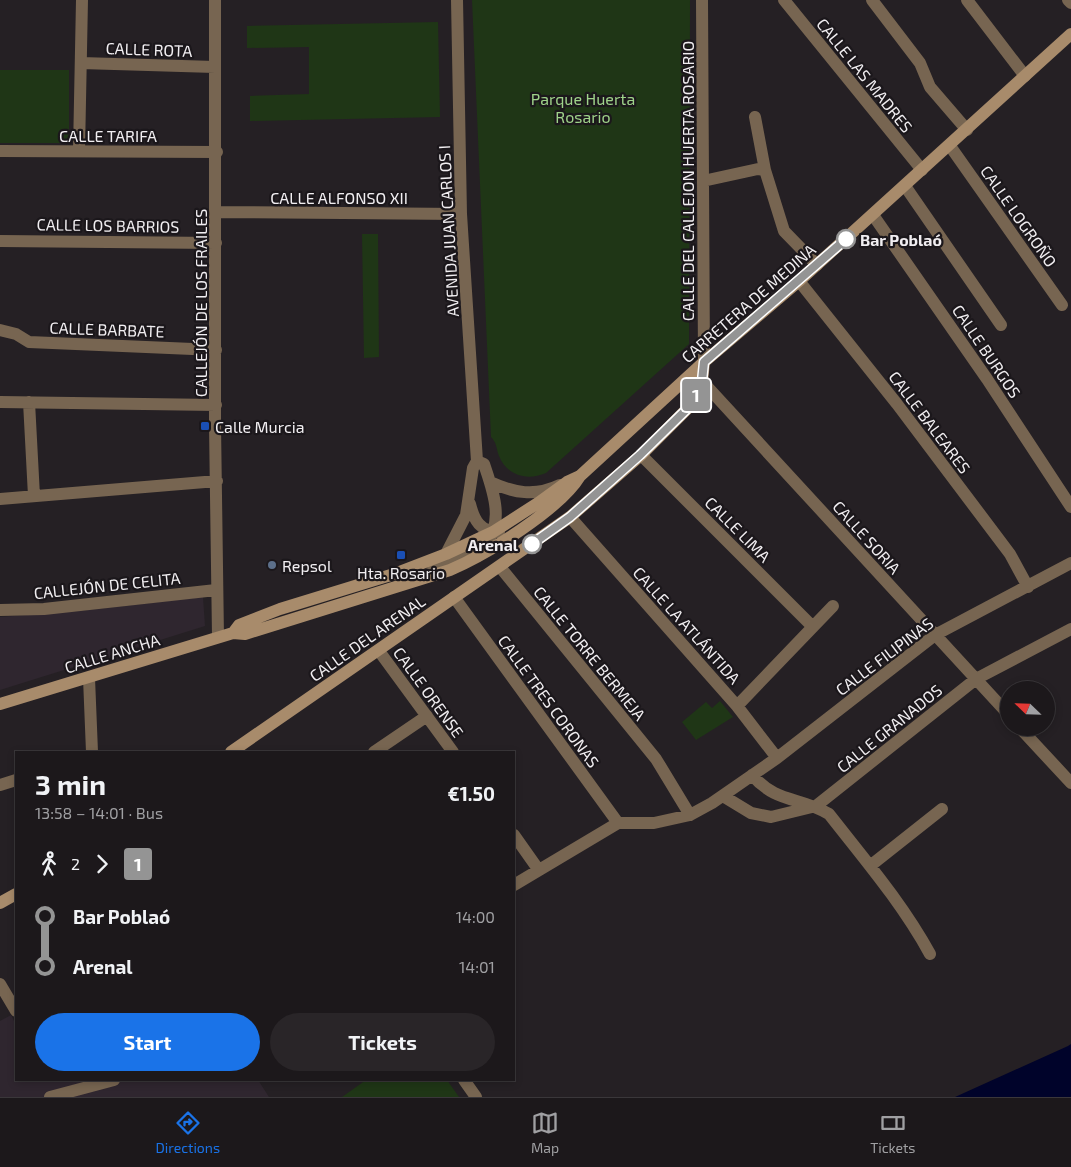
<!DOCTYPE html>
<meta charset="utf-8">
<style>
body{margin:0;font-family:"Exo 2",sans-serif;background:#292528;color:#f1f3f6;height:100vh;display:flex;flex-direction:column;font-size:19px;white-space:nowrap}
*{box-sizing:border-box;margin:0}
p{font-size:16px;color:#a0a0a3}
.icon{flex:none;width:28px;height:28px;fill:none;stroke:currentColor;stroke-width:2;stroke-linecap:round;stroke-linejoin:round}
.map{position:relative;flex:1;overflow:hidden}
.side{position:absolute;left:15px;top:751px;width:500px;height:330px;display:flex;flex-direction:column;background:#1c181b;border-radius:0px;box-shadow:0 2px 8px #0003,0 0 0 1px #3a373a}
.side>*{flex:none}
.badge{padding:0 10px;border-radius:4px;font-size:18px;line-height:32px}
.needle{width:32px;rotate:293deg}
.buttons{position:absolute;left:1000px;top:681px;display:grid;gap:10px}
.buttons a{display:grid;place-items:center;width:55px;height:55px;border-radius:50%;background:#1c181b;box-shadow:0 2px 8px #0003,0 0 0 1px #3a373a;font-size:25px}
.map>.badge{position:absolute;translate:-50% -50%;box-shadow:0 0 0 2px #fff}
.legs{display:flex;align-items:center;gap:8px;height:55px;padding:0 20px;font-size:16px}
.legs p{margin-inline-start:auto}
.overview{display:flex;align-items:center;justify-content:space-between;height:85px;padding:0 20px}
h1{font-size:28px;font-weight:700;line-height:38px}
.button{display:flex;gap:10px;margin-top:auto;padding:10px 20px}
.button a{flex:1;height:58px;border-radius:30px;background:#1a73e8;color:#fff;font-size:20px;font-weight:700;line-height:58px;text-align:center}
.button a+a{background:#292528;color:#f1f3f6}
ul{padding:0 20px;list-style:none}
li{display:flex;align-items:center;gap:18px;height:50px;font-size:19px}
li i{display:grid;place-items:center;width:8px;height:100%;margin:0 6px;background:currentColor}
li i::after{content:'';width:12px;height:12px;margin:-6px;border:4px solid;border-radius:50%;background:#1c181b}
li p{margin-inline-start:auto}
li:first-child i{background:linear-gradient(#0000 50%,currentColor 0)}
li:last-child i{background:linear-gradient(currentColor 50%,#0000 0)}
.tabs{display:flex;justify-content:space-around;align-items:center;height:70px;border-top:1px solid #3a373a;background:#1c181b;font-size:14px;color:#a0a0a3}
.tabs a{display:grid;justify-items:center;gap:2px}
.tabs .on{color:#1a73e8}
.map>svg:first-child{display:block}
</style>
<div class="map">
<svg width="1071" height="1097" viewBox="0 0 1071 1097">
<rect width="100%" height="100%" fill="#252024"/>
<!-- built -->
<path fill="#2f262f" d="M203,597L205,626L0,690V617L80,611Z
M11,1015L16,1025V1080H258L269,1097H0V1021Z"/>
<!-- green -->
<path fill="#1f3616" d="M472,0H690L689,344L546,473C527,481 507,476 499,456C496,448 497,443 491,437Z
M438,22L440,117L250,121V96L309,94V47L247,48V26Z
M0,70H69V143H0Z
M362,234H378L379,357L364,358Z
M720,701L733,717L696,740L682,722L706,702L712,708Z
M366,1080H447L459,1097H342Z"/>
<!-- water -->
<path fill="#00032a" d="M1071,1044V1097H955L1068,1046Z"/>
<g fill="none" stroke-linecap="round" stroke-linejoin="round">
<!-- street -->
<path stroke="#776551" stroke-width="12" d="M215,0V425L218,637
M702,0L704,362
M784,0L922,170
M872,0L920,63L930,87L967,130
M967,0L1025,76
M1068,0L1071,3
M81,63L215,67
M755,117L765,170L784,231L817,265
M950,146L1062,305
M0,151L217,152
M79,151L82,0
M703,181L758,169L765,170
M905,186L1001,325
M217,212L461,214
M873,215L987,379L1071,507
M0,241L216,243
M799,281L897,404L1010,554L1028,587
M0,330L16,334L29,342L216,350
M702,381L1009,715
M0,402L216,405
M29,402L34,496
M641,455L813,627
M490,482C514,493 535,497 560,485
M0,499L217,481
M470,504C474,520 480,532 499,532
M570,517L737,706L777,758
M446,554L466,515L473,468L477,461L461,214L457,0
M500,567L656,759L690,815
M428,576L434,569C450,563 471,557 484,545C506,523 492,488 484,464L477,461
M454,597L618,823
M0,610L44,609L216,590
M379,651L453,752
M89,678L92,752
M737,706L833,606
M1020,728L1071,783
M374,752L427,716
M752,775C777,804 799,796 829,814C865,860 902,903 930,954
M0,785L16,780
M723,796L751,813L771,817L816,806L976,679L1071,629
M514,835L538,869
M870,866L942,809
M514,885L618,823H654L690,815L712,803L777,758L935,635L1071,563
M0,984L16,1011
M464,1080L476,1097
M50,1097L114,1080"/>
<!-- secondary -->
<path stroke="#a88b6b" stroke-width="12" d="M233,633L239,625L280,609L394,574L446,554L493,532L538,503L567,482L580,476
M0,704L233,633L245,634L450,570C487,554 559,510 580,476L704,362L799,281L1071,34
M231,752L570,517L641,455L689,407L702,381L704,362
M0,903L16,894"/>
</g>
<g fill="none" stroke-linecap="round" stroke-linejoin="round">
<defs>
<path id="line-1" d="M532,544L570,517L640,455L689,407L702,381L704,362L846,239"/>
</defs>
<!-- line-1 casing -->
<use href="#line-1" stroke="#fff" stroke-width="11"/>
<!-- line-1 -->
<use href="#line-1" stroke="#949494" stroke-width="8"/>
</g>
<!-- markers -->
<g fill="#fff" stroke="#949494" stroke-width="2.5">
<circle cx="846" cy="239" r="9"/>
<circle cx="532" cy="544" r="9"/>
</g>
<g fill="#1a4fb4" stroke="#1b171b" stroke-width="2">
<rect x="200" y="421" width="10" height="10" rx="2.5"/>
<rect x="396" y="550" width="10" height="10" rx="2.5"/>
</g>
<circle fill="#5c6f8a" stroke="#1b171b" stroke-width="2" cx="272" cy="565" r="5"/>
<g text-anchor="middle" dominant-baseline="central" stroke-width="4.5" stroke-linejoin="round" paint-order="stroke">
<!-- street labels -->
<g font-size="16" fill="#f1eef1" stroke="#1b171b">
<text transform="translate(149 49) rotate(2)">CALLE ROTA</text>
<text transform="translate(865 75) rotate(51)">CALLE LAS MADRES</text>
<text x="108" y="135">CALLE TARIFA</text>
<text transform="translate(687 181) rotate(-90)">CALLE DEL CALLEJON HUERTA ROSARIO</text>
<text x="339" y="197">CALLE ALFONSO XII</text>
<text transform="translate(1019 216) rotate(55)">CALLE LOGROÑO</text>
<text transform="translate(108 225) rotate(1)">CALLE LOS BARRIOS</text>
<text transform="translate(448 231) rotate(-93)">AVENIDA JUAN CARLOS I</text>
<text transform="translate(200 303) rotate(-90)">CALLEJÓN DE LOS FRAILES</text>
<text transform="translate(748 303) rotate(-41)">CARRETERA DE MEDINA</text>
<text transform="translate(107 329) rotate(2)">CALLE BARBATE</text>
<text transform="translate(987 351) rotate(56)">CALLE BURGOS</text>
<text transform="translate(930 422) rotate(53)">CALLE BALEARES</text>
<text transform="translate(738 529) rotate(45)">CALLE LIMA</text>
<text transform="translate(867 537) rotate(48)">CALLE SORIA</text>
<text transform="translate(107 585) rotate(-6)">CALLEJÓN DE CELITA</text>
<text transform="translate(687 625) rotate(48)">CALLE LA ATLÁNTIDA</text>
<text transform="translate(367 638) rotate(-35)">CALLE DEL ARENAL</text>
<text transform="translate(112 653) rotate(-17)">CALLE ANCHA</text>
<text transform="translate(590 653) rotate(51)">CALLE TORRE BERMEJA</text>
<text transform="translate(884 656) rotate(-37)">CALLE FILIPINAS</text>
<text transform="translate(429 692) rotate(54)">CALLE ORENSE</text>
<text transform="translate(549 701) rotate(54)">CALLE TRES CORONAS</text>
<text transform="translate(889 728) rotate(-39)">CALLE GRANADOS</text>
</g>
<!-- park labels -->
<g font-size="16" fill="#9fd38a" stroke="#1b171b">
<text x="583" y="98">Parque Huerta<tspan x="583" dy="18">Rosario</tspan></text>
</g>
<!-- stop labels -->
<g font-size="16" font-weight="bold" fill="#f1eef1" stroke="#1b171b" text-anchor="start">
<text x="860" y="239">Bar Poblaó</text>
<text x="518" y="544" text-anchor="end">Arenal</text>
</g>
<!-- poi labels -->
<g font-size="16" fill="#f1eef1" stroke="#1b171b" text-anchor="start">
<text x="215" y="426">Calle Murcia</text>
<text x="282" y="565">Repsol</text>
<text x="401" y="572" text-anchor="middle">Hta. Rosario</text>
</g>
</g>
</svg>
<div class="buttons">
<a><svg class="needle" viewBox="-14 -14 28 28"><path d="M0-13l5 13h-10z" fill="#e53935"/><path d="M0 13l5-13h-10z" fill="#a0a0a3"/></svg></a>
</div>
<b class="badge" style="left:696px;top:395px;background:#949494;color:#fff">1</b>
<section class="side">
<div class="overview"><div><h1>3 min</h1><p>13:58 – 14:01 · Bus</p></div><b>€1.50</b></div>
<div class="legs"><svg class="icon" aria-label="walk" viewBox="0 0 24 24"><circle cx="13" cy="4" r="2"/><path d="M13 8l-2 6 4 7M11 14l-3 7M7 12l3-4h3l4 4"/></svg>2<svg class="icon" aria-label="forward" viewBox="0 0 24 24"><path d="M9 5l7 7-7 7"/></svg><b class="badge" style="background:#949494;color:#fff">1</b></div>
<ul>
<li><i style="color:#949494"></i><b>Bar Poblaó</b><p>14:00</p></li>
<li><i style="color:#949494"></i><b>Arenal</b><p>14:01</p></li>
</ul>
<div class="button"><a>Start</a><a>Tickets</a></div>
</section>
</div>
<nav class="tabs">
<a class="on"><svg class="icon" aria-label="directions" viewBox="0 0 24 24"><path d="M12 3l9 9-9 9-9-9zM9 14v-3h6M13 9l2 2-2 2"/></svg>Directions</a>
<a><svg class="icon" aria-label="map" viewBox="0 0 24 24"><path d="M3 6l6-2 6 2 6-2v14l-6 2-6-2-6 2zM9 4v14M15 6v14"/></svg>Map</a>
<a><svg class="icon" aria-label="tickets" viewBox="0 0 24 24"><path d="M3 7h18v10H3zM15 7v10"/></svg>Tickets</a>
</nav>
